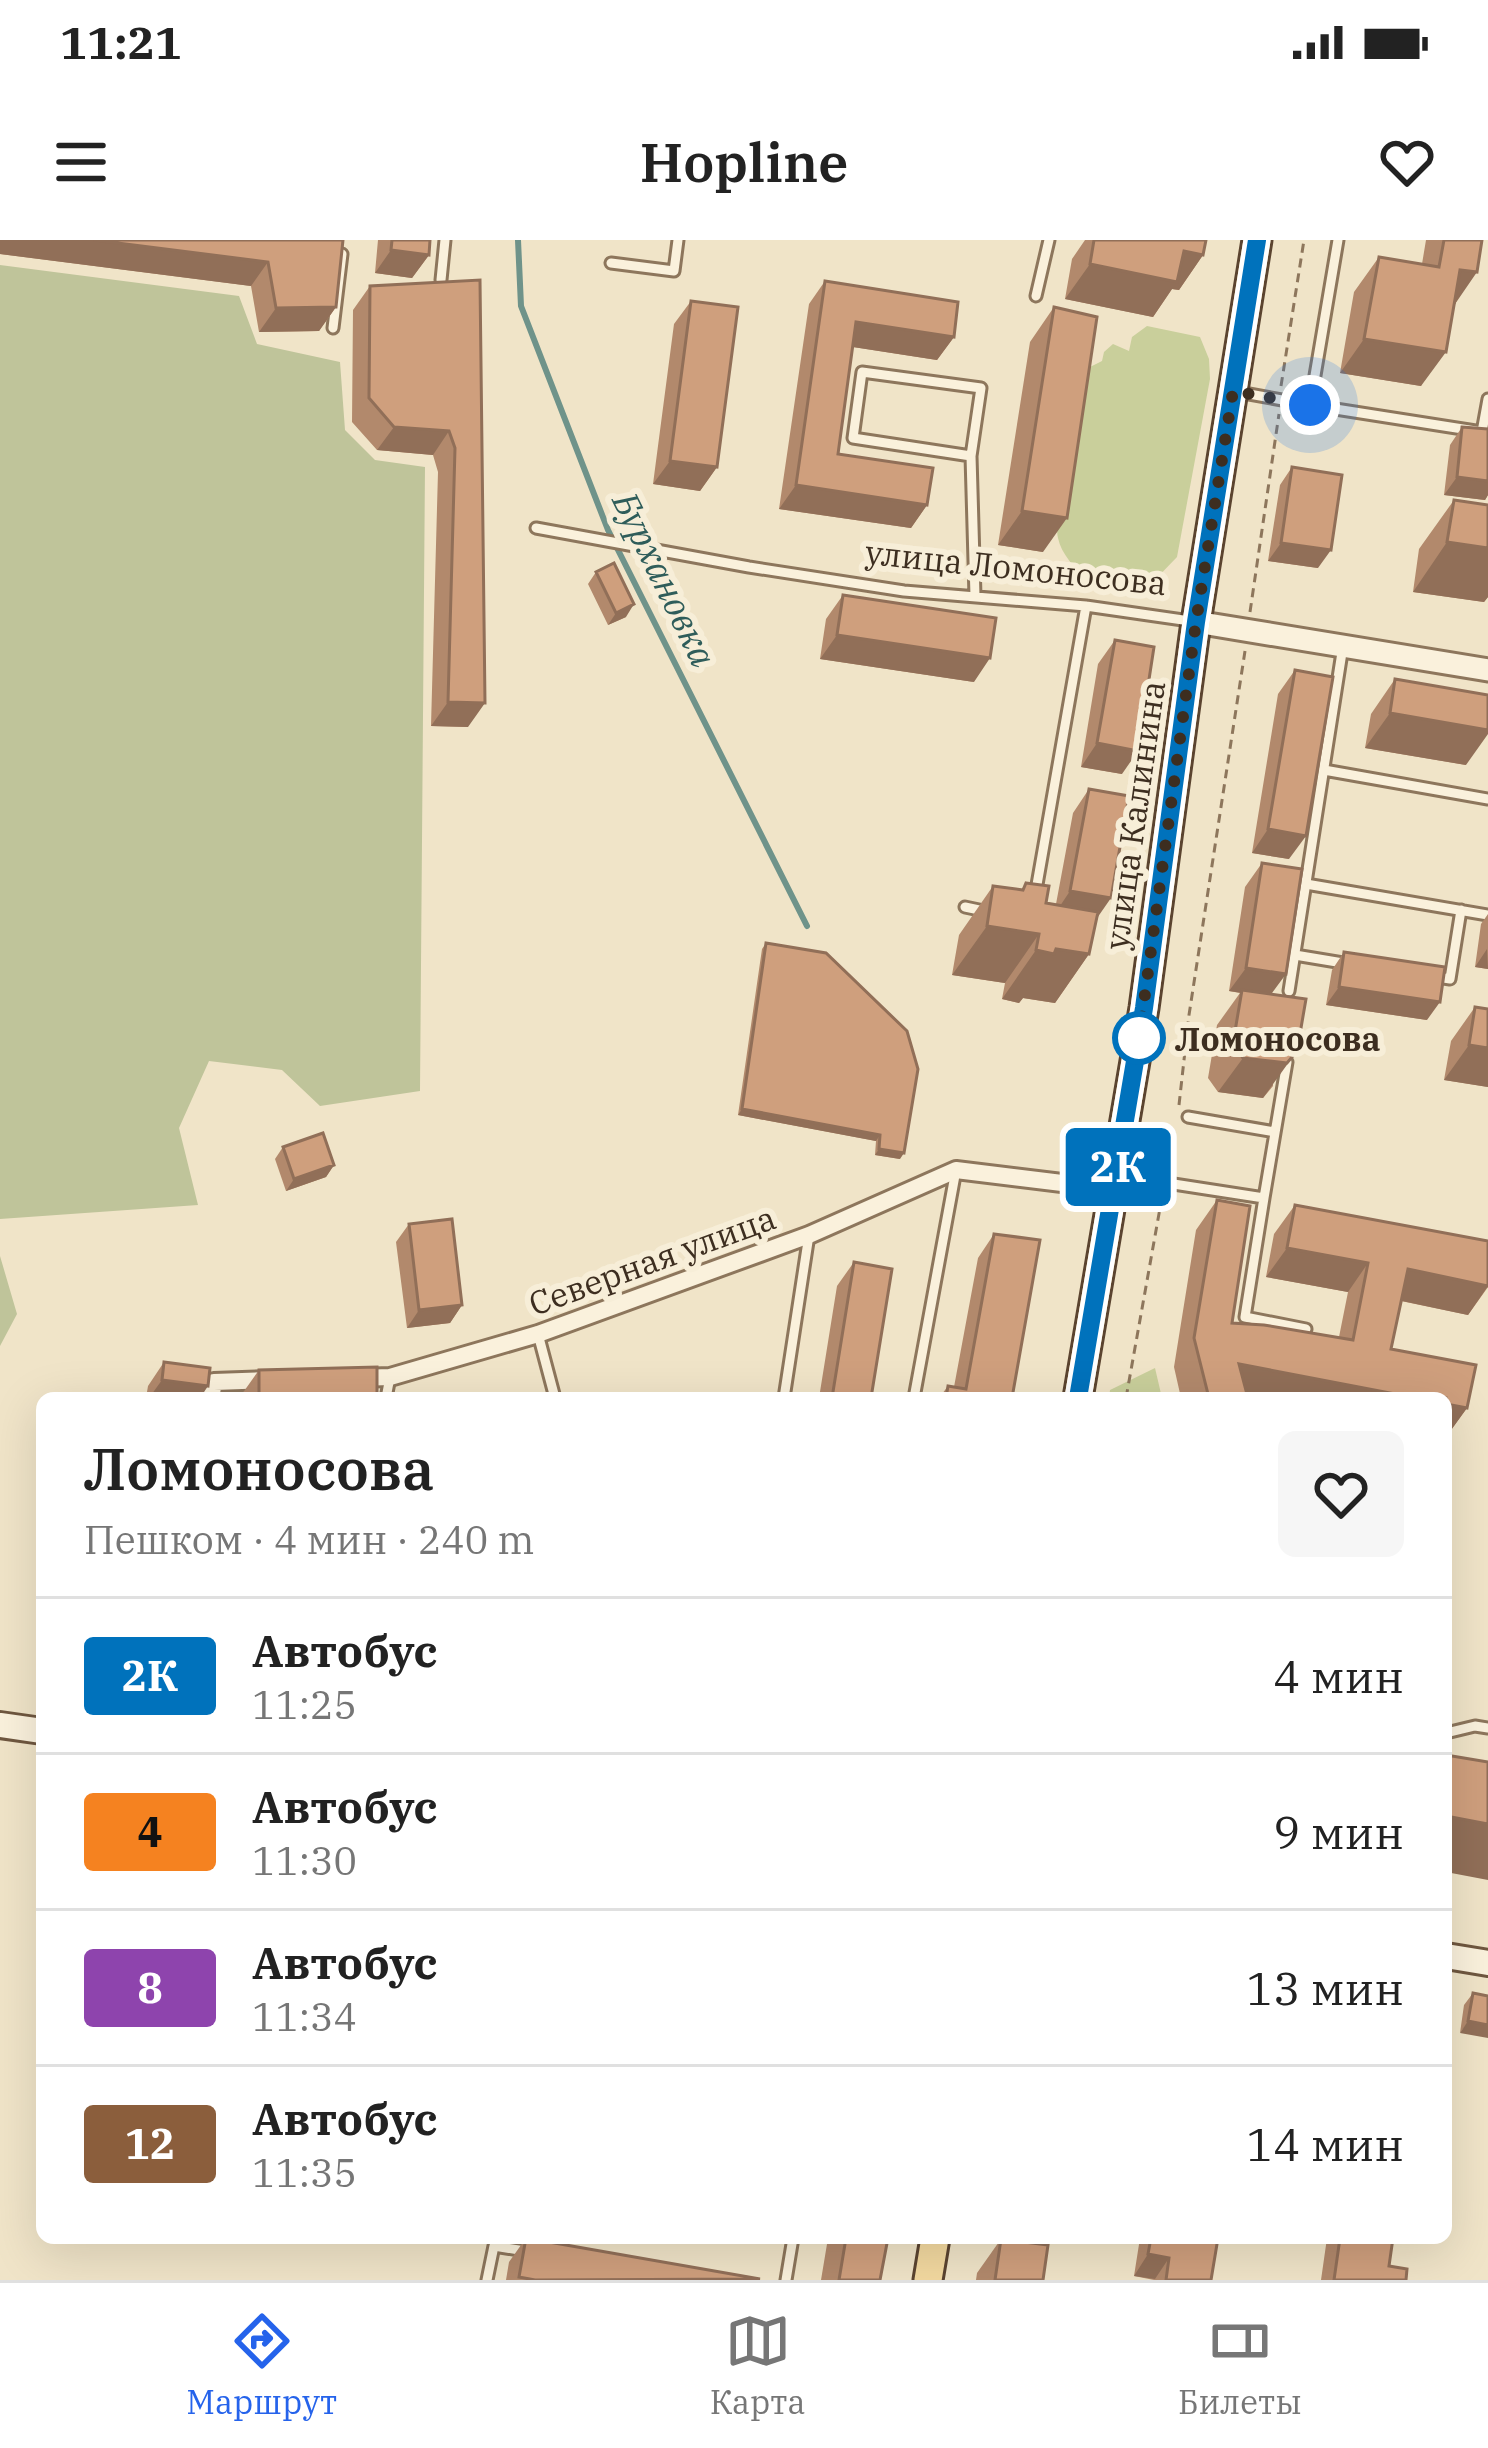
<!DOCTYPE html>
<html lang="ru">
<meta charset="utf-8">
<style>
body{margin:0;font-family:"IBM Plex Serif",serif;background:#f6f6f6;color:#222;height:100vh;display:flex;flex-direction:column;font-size:45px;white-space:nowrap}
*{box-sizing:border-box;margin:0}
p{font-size:39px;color:#767676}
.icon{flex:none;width:66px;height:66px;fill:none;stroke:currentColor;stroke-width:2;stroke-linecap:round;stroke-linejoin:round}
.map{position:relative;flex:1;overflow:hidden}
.panel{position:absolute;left:36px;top:1152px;width:1416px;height:852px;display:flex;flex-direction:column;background:#fff;border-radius:18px;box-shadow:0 12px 48px #0002}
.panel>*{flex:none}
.badge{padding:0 24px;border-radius:9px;font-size:42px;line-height:78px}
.you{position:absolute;width:60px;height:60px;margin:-30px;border:9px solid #fff;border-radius:50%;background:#1a73e8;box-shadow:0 0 0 18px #1a73e833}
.map>.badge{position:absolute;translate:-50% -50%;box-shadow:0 0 0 6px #fff}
.round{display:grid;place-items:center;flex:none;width:126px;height:126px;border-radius:18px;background:#f6f6f6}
.head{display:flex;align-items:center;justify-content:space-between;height:204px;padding:0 48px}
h1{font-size:57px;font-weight:600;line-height:90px}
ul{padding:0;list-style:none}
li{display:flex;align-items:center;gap:36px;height:156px;padding:0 48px;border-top:3px solid #e0e0e0}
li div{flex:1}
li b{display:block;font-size:45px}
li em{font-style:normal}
li .badge{min-width:132px;font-weight:700;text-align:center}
.status{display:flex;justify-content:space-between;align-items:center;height:84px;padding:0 60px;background:#fff;direction:ltr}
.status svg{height:33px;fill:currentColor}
header{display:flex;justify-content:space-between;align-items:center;height:156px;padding:0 48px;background:#fff;font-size:54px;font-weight:600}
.tabs{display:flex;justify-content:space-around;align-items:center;height:168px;border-top:3px solid #e0e0e0;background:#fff;font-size:33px;color:#767676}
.tabs a{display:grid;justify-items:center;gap:6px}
.tabs .current{color:#2563eb}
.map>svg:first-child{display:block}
</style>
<div class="status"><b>11:21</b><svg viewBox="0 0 49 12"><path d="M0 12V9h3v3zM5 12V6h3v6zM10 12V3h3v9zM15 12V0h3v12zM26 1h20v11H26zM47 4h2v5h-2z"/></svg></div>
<header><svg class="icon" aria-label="menu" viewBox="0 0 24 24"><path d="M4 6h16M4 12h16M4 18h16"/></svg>Hopline<svg class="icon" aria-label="heart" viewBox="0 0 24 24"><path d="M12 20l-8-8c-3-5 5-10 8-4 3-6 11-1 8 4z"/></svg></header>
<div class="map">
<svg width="1488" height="2040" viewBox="0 0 1488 2040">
<rect width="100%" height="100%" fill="#f0e4c8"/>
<!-- green -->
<path fill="#c9cf9b" d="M1147,86L1200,97L1209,119L1210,139L1177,317L1149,346H1121L1084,339C1075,327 1061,314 1058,298C1051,266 1080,165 1088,128L1102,121L1104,112L1113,104L1129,111L1132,97Z
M1155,1128L1162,1158H1109L1110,1150Z"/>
<!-- cemetery -->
<path fill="#bfc49a" d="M0,25L239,56L257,104L340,122L345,190L375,220L425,227L420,851L320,866L282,830L209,821L179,888L198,965L0,979Z
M0,1016L17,1074L0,1106Z"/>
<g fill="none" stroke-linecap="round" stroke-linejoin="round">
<!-- stream -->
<path stroke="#6f938a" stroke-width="6" d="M518,0L521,66L608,290L807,686"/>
<defs>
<path id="service" d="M611,23L674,31L678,0
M441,40L445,0
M1036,56L1049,0
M333,88L342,14L333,13
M1238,152L1310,165L1338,0
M1310,165L1482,192L1488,159
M971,216L853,198L862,132L981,148L971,216L975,356
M536,288L749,327L904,351L1086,366L1190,381
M1324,530L1488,559
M1306,644L1488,675
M1035,656L1086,366
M965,667L984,671
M1295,715L1349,724
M1437,737L1450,739L1461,670
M1289,751L1343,406
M1188,877L1275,892
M1122,936L1264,958L1245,1077L1306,1089
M1264,958L1287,822
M538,1094L555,1158
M386,1158L390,1137
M784,1158L809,995
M914,1158L956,930
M1446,1493L1475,1486L1488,1488
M487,2040L494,2006L525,2011
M786,2040L793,1998"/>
<path id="minor" d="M358,1138L390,1137L538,1094L809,995L956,930L1062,943L1117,935
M211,1158L214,1142L272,1140"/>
<path id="tertiary" d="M1196,382L1488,430"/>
<path id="secondary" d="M0,1485L42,1491
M1446,1716L1488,1723"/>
<path id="primary" d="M1078,1158L1144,768L1196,382L1257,0
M928,2040L935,1998"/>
</defs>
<!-- service casing -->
<use href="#service" stroke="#8d765c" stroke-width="15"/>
<!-- minor casing -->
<use href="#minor" stroke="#8d765c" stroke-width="22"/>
<!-- tertiary casing -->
<use href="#tertiary" stroke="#8d765c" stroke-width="27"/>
<!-- secondary casing -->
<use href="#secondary" stroke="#6f573f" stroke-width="30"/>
<!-- primary casing -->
<use href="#primary" stroke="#5b4430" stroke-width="33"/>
<!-- path -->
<path stroke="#8d765c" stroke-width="3" stroke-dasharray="9 6" stroke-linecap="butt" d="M1281,146L1304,0
M1250,372L1279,174
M1179,865L1189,775L1245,411
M1167,930L1175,886
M1126,1158L1162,957"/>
<!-- service -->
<use href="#service" stroke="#faf1dc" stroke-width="9"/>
<!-- minor -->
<use href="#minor" stroke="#faf1dc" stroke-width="16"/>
<!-- tertiary -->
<use href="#tertiary" stroke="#faf1dc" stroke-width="21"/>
<!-- secondary -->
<use href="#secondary" stroke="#faf1dc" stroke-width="24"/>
<!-- primary -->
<use href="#primary" stroke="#f3d9a0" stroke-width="27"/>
</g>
<!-- wall -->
<path fill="#b2896c" d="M343,0L336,67L319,91L259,92L251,46L0,14Z
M378,0H430L429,15L412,38L375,33Z
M1085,0H1206L1203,15L1179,50L1172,49L1153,77L1065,59L1072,19Z
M1426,0H1482L1421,146L1340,133L1354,52L1379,17L1422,24Z
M480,40L468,487L431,486L438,232L433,215L377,210L352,182L353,70L370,46Z
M825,41L954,97L937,120L853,107L838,214L927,265L911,288L779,269L809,64Z
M691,61L717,227L700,251L653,244L674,84Z
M1054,67L1043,312L998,305L1030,102Z
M1462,187L1488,189V255L1485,260L1444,255L1450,205Z
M1292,227L1318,328L1268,321L1280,245Z
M1454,260L1488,265V357L1484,362L1413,352L1419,309Z
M596,332L626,377L608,385L588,344Z
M843,355L974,442L820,419L826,379Z
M1115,400L1122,534L1081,527L1098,424Z
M1295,430L1289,619L1252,613L1278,454Z
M1395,439L1466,525L1365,508L1371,474Z
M1089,549L1097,679L1089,714L1055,763L1023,758L1019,763L1002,759L1005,743L952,735L959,695L993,646L1022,649L1026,643L1046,663L1056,664L1073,573Z
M1262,623L1271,754L1273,846L1263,858L1218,852L1208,838L1217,785L1240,753L1229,751L1245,647Z
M1488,674V729L1475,727L1481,684Z
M766,703L900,919L875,915L876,901L738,875L762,709Z
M1344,712L1427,780L1326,765L1332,730Z
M1475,767L1488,769V847L1444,840L1451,801Z
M283,907L334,925L326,937L286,951L275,919Z
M1217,960L1232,1083L1339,1097L1348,1052L1266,1037L1274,994L1295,965L1488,1047L1468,1075L1401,1061L1391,1109L1467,1168L1446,1197V1158H1181L1174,1127L1196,990Z
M409,984L462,1065L450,1083L407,1088L396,1002Z
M994,994L1012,1158H939L948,1146L954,1147L978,1018Z
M854,1022L871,1158H819L837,1046Z
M164,1122L200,1158H146L148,1146Z
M259,1130L377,1158H242V1154Z
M1473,1753L1488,1756L1460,1793L1464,1765Z
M526,1998L760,2039L506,2040L509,2022Z
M828,1998H888L880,2040H821Z
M1140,1998H1218L1211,2040H1154L1134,2036Z
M1327,1998H1393L1389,2026L1406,2040H1321Z
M1001,1999L1043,2040H976L977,2033Z"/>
<!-- shaded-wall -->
<path fill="#916f58" d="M0,0H94L268,22L251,46L0,14Z
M391,10L429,15L412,38L375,33Z
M1184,11L1203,15L1179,50L1172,49L1153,77L1065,59L1090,24Z
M1460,30L1477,32L1453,67Z
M336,67L319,91L259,92L276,68Z
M856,82L954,97L937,120L840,105Z
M1364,99L1446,112L1421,146L1340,133Z
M394,187L449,191L433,215L377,210Z
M670,221L717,227L700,251L653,244Z
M1457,237L1488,241V255L1485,260L1444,255Z
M796,245L927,265L911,288L779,269Z
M1022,271L1067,278L1043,312L998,305Z
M1447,302L1488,308V357L1484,362L1413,352Z
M1281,303L1331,310L1318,328L1268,321Z
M634,364L626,377L608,385L616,373Z
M837,395L990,418L974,442L820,419Z
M448,462L485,463L468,487L431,486Z
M1390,473L1488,490V494L1466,525L1365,508Z
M1097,503L1138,511L1122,534L1081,527Z
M1268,589L1306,596L1289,619L1252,613Z
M1070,651L1111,658L1095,681L1054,675Z
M987,686L1039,694L1005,743L952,735Z
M1056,709L1089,714L1055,763L1023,758L1019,763L1002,759L1036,710Z
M1487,709L1488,729L1475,727Z
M1246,728L1286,734L1269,757L1229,751Z
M1339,747L1440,762L1427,780L1326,765Z
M1469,805L1488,808V847L1444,840Z
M1297,811L1263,858L1218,852L1243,818Z
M742,869L880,895L876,901L738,875Z
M879,909L904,913L900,919L875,915Z
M334,925L326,937L286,951L294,939Z
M1287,1008L1368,1023L1348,1052L1266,1037Z
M1408,1029L1488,1046L1468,1075L1388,1058Z
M462,1065L450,1083L407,1088L419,1070Z
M1239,1124L1416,1158H1245Z
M162,1140L208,1146L200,1158H149Z
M1446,1164L1467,1168L1446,1197Z
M1446,1576L1488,1584V1640L1446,1632Z
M1468,1781L1488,1785V1798L1460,1793Z
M1008,1998H1033L1030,2002Z
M1148,2014L1169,2018L1155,2039L1134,2036Z"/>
<!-- building -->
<path fill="#cf9f7d" stroke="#916f58" stroke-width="3" d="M94,0H343L336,67L276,68L268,22Z
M392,0H430L429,15L391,10Z
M1094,0H1206L1203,15L1184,11L1177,42L1090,24Z
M1444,0H1482L1477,32L1460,30L1446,112L1364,99L1379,17L1439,27Z
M480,40L485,463L448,462L455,208L449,191L394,187L369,158L370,46Z
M825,41L958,62L954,97L856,82L838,214L933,228L927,265L796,245Z
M691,61L738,67L717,227L670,221Z
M1054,67L1097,77L1067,278L1022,271Z
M1462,187L1488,189V241L1457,237Z
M1292,227L1342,235L1331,310L1281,303Z
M1454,260L1488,265V308L1447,302Z
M614,323L634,364L616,373L596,332Z
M843,355L996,378L990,418L837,395Z
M1115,400L1154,407L1138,511L1097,503Z
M1295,430L1333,437L1306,596L1268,589Z
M1395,439L1488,455V490L1390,473Z
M1089,549L1129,556L1111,658L1070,651Z
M1262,623L1302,629L1286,734L1246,728Z
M1026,643L1049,646L1046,663L1098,672L1089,714L1056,709L1054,714L1036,710L1039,694L987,686L993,646L1023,650Z
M766,703L826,713L907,791L918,829L904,913L879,909L880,895L742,869Z
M1344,712L1445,727L1440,762L1339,747Z
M1242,750L1306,759L1297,811L1287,823L1243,818L1233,803Z
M1475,767L1488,769V808L1469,805Z
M323,893L334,925L294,939L283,907Z
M1217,960L1250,966L1232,1083L1264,1085L1353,1100L1368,1023L1287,1008L1295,965L1488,1001V1046L1408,1029L1391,1109L1476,1125L1467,1168L1446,1164V1158H1416L1239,1124L1248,1158H1209L1194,1098Z
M452,979L462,1065L419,1070L409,984Z
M994,994L1040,1000L1012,1158H946L948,1146L966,1149Z
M854,1022L892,1029L871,1158H832Z
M164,1122L210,1128L208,1146L162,1140Z
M377,1127V1158H259V1130Z
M1446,1515L1488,1522V1584L1446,1576Z
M1473,1753L1488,1756V1785L1468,1781Z
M526,1998L760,2039L535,2040L519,2037Z
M846,1998H888L880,2040H839Z
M1151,1998H1218L1211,2040H1166L1169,2018L1148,2014Z
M1340,1998H1393L1389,2026L1407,2029L1406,2040H1334Z
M1001,1999L1048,2005L1043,2040H995Z"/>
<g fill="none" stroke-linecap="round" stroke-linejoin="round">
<defs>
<path id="line" d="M1078,1158L1144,768L1196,382L1257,0"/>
</defs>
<!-- line casing -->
<use href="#line" stroke="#fff" stroke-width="27"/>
<!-- line -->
<use href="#line" stroke="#0072bc" stroke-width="18"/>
<!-- walk -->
<path stroke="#3d2e20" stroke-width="12" stroke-dasharray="0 21.6" d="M1139,798L1196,382L1233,151L1310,165"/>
</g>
<!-- markers -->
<circle fill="#fff" stroke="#0072bc" stroke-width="6" cx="1139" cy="798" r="24"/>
<g text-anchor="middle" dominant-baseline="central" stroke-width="12" stroke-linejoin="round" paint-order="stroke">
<!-- street labels -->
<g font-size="33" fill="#3d2e20" stroke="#f7eed8">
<text transform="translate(1016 327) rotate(6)">улица Ломоносова</text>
<text transform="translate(1134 575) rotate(-82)">улица Калинина</text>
<text transform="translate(652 1020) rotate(-20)">Северная улица</text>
</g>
<!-- stop labels -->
<g font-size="33" font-weight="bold" fill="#3d2e20" stroke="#f7eed8" text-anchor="start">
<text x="1175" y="798">Ломоносова</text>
</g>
<!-- water labels -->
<g font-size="36" font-style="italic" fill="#2f5d5a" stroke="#f7eed8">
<text transform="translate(665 339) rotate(64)">Бурхановка</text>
</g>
</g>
</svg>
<div class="you" style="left:1310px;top:165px"></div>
<b class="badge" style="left:1118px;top:927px;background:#0072bc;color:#fff">2К</b>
<section class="panel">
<div class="head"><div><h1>Ломоносова</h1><p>Пешком · 4 мин · 240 m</p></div><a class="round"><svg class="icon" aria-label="heart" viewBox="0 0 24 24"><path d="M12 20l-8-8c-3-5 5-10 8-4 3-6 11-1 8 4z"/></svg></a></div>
<ul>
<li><span class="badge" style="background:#0072bc;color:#fff">2К</span><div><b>Автобус</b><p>11:25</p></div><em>4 мин</em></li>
<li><span class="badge" style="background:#f58220;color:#111">4</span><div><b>Автобус</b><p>11:30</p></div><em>9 мин</em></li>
<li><span class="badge" style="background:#8e44ad;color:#fff">8</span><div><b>Автобус</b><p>11:34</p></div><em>13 мин</em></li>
<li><span class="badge" style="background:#8b5e3c;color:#fff">12</span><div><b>Автобус</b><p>11:35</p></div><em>14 мин</em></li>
</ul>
</section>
</div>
<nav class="tabs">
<a class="current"><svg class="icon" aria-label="directions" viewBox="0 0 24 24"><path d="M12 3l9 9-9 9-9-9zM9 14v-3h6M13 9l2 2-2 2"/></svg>Маршрут</a>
<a><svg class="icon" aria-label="map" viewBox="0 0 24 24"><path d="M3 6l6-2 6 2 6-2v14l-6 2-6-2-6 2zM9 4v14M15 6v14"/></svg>Карта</a>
<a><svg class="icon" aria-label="tickets" viewBox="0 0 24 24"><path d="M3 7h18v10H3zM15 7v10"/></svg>Билеты</a>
</nav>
